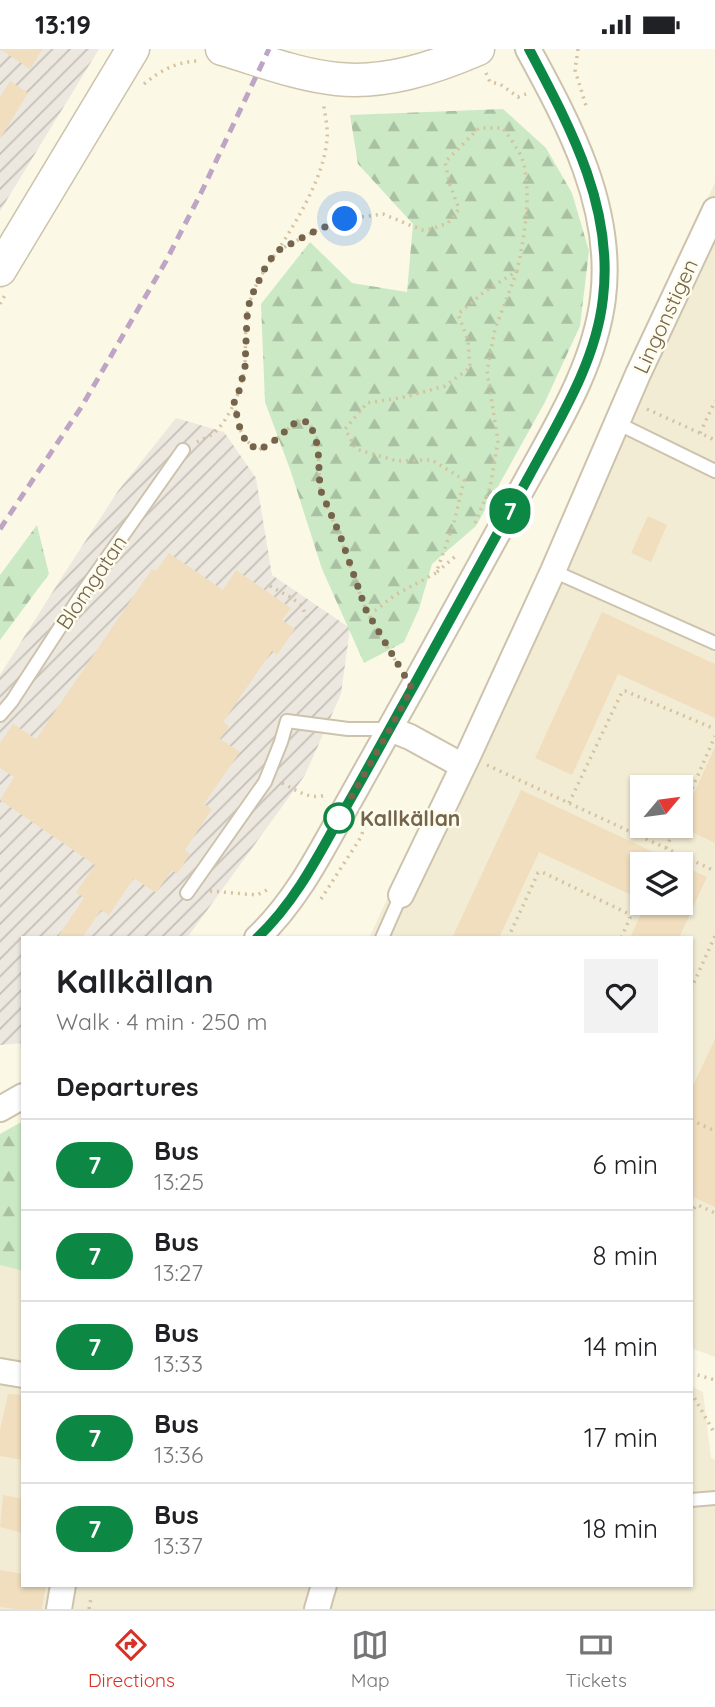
<!DOCTYPE html>
<meta charset="utf-8">
<style>
body{margin:0;font-family:Quicksand,sans-serif;background:#f2f2f2;color:#202124;height:100vh;display:flex;flex-direction:column;font-size:26px;white-space:nowrap}
*{box-sizing:border-box;margin:0}
p{font-size:23px;color:#757577}
.icon{flex:none;width:38px;height:38px;fill:none;stroke:currentColor;stroke-width:2;stroke-linecap:round;stroke-linejoin:round}
.map{position:relative;flex:1;overflow:hidden}
.sheet{position:absolute;left:21px;top:887px;width:672px;height:651px;display:flex;flex-direction:column;background:#fff;border-radius:0px;box-shadow:0 2px 5px #0004}
.sheet>*{flex:none}
.badge{padding:0 14px;border-radius:23px;font-size:24px;line-height:46px}
.needle{width:46px;rotate:61deg}
.fabs{position:absolute;left:630px;top:726px;display:grid;gap:14px}
.fabs a{display:grid;place-items:center;width:63px;height:63px;border-radius:0px;background:#fff;box-shadow:0 2px 5px #0004;font-size:35px}
.you{position:absolute;width:35px;height:35px;margin:-18px;border:5px solid #fff;border-radius:50%;background:#1a73e8;box-shadow:0 0 0 10px #1a73e833}
.map>.badge{position:absolute;translate:-50% -50%;box-shadow:0 0 0 4px #fff}
h2{padding:0 35px;font-size:26px;line-height:63px}
.round{display:grid;place-items:center;flex:none;width:74px;height:74px;border-radius:0px;background:#f2f2f2}
.summary{display:flex;align-items:center;justify-content:space-between;height:119px;padding:0 35px}
h1{font-size:33px;font-weight:800;line-height:52px}
ul{padding:0;list-style:none}
li{display:flex;align-items:center;gap:21px;height:91px;padding:0 35px;border-top:2px solid #e0e0e0}
li div{flex:1}
li b{display:block;font-size:26px}
li em{font-style:normal}
li .badge{min-width:77px;font-weight:700;text-align:center}
.status{display:flex;justify-content:space-between;align-items:center;height:49px;padding:0 35px;background:#fff;direction:ltr}
.status svg{height:19px;fill:currentColor}
.menu{display:flex;justify-content:space-around;align-items:center;height:98px;border-top:2px solid #e0e0e0;background:#fff;font-size:19px;color:#757577}
.menu a{display:grid;justify-items:center;gap:4px}
.menu .selected{color:#d93025}
.map>svg:first-child{display:block}
</style>
<div class="status"><b>13:19</b><svg viewBox="0 0 49 12"><path d="M0 12V9h3v3zM5 12V6h3v6zM10 12V3h3v9zM15 12V0h3v12zM26 1h20v11H26zM47 4h2v5h-2z"/></svg></div>
<div class="map">
<svg width="715" height="1560" viewBox="0 0 715 1560">
<defs>
<pattern id="industrial-furrows" width="10" height="10" patternUnits="userSpaceOnUse" patternTransform="scale(1.75)"><rect width="10" height="10" fill="#ece8e0"/><path d="M-1 1l2-2M0 10L10 0M9 11l2-2" fill="none" stroke="#c4c0b8"/></pattern>
<pattern id="forest-firs" width="22" height="20" patternUnits="userSpaceOnUse" patternTransform="scale(1.75)"><rect width="22" height="20" fill="#cbe9c5"/><path d="M5 1l3.5 6h-7zM16 11l3.5 6h-7z" fill="#a9c0a2"/></pattern>
</defs>
<rect width="100%" height="100%" fill="#fcf8e6"/>
<!-- residential -->
<path fill="#f3ecd4" fill-rule="evenodd" d="M715,133V1308L691,1299V889H369L607,375ZM642,738H681V777H642ZM642,816H681V854H642Z
M0,1216L23,1222V1536H691V1337L703,1343L711,1409L715,1411V1560H0Z"/>
<!-- industrial -->
<path fill="url(#industrial-furrows)" d="M0,0H99L0,162Z
M176,369L224,383L256,429L272,526L350,579L341,645L305,726L187,889H23V994L0,996V626L62,528L118,442Z"/>
<!-- forest -->
<path fill="url(#forest-firs)" d="M503,60L546,99L572,144L589,202L580,277L545,353L476,477L432,515L419,560L404,593L364,614L322,520L291,423L265,353L261,255L310,193L352,234L407,243L413,175L358,115L350,66Z
M37,476L49,525L0,591V526Z
M23,1072V1222L0,1216V1085Z"/>
<!-- building -->
<path fill="#f0debe" d="M0,0H43L30,20Z
M10,32L28,44L0,90V48Z
M648,467L667,476L651,513L631,504Z
M169,504L223,541L236,521L291,559L282,571L295,580L277,606L272,602L223,673L229,677L220,690L240,703L204,755L212,760L185,801L190,805L177,825L172,821L156,844L134,829L109,866L101,861L82,889H57L84,849L76,843L95,816L0,751L14,728L0,719V694L13,675L36,690L152,520L156,522Z
M602,563L715,615V669L618,625L572,726L535,709Z
M715,698V794L679,777H681V772Z
M521,741L707,828L679,889H630L646,854H681V816H642V851L539,803L499,889H452Z
M715,990V1158L691,1147V1041Z
M8,1345L23,1346L21,1386H23V1411L0,1407V1382Z
M3,1446L23,1450V1484L0,1478Z
M0,1521L23,1525V1536H46L42,1560H16L0,1558Z"/>
<g fill="none" stroke-linecap="round" stroke-linejoin="round">
<defs>
<path id="service" d="M617,374L715,422
M553,522L715,594
M0,666L12,652L83,543L183,401
M187,844L265,733L281,693L287,672L348,680H390
M382,889L401,846
M691,1451L715,1449"/>
<path id="minor" d="M390,680L410,688L463,717
M401,846L468,707L553,522L638,325L715,161
M257,889C292,856 315,814 338,772C363,727 388,683 413,638C451,568 490,499 528,429C559,373 595,314 603,249C614,159 570,77 528,0
M0,1060L23,1047
M0,1322L23,1326
M59,1560L63,1536
M317,1560L324,1536"/>
<path id="tertiary" d="M222,0C260,11 298,26 337,30C385,35 434,19 478,0
M0,221L133,0"/>
</defs>
<!-- service casing -->
<use href="#service" stroke="#cdc3ac" stroke-width="16"/>
<!-- minor casing -->
<use href="#minor" stroke="#cdc3ac" stroke-width="28"/>
<!-- tertiary casing -->
<use href="#tertiary" stroke="#cdc3ac" stroke-width="35"/>
<!-- path -->
<path stroke="#d5c2a1" stroke-width="3.5" stroke-dasharray="2 5" stroke-linecap="butt" d="M578,0L575,21L587,60
M486,24L490,33L500,35L518,48L526,45
M144,35C161,21 178,12 200,12
M0,255L5,246
M234,354C239,376 238,389 259,401L274,392L296,373L303,372L310,374L318,398L320,440L339,486L366,561H376L395,546L436,524L454,474L464,431L432,411L397,412L356,400L345,380L367,354L405,348L445,337L470,319L468,291L458,265L484,243L517,222C524,190 532,145 523,112C519,101 510,89 503,79H479L445,113L450,136L459,160L448,174L431,180L422,181L383,165L346,170L315,182L277,202
M647,360L715,391
M700,384L715,352
M197,393C203,390 211,387 216,382C232,366 243,336 245,314C246,292 244,270 251,249C257,230 269,215 280,198C299,168 324,127 327,90C328,78 325,65 323,53
M475,474L490,439L498,392L487,322L495,280L517,222
M437,523L458,505
M270,537L292,549L302,557L309,574
M366,561L398,616
M487,716L715,822
M282,734C298,742 309,751 326,746
M569,754L622,643L625,642L715,680
M681,765L715,687
M666,799L676,777
M210,842L257,846L267,841
M321,850L361,788L366,772
M508,889L538,824L542,823L629,865L630,869L621,889
M691,940L715,887
M691,1071L715,1082
M691,1166L695,1158L698,1156L715,1164
M691,1324L715,1331
M691,1343L715,1385
M89,1560L91,1549"/>
<!-- service -->
<use href="#service" stroke="#fff" stroke-width="12"/>
<!-- minor -->
<use href="#minor" stroke="#fff" stroke-width="24"/>
<!-- tertiary -->
<use href="#tertiary" stroke="#fff" stroke-width="32"/>
<!-- rail -->
<path stroke="#bea4c5" stroke-width="5" stroke-dasharray="10 7" stroke-linecap="butt" d="M0,480L82,357L166,212L201,144L269,0"/>
</g>
<g fill="none" stroke-linecap="round" stroke-linejoin="round">
<defs>
<path id="line" d="M257,889C291,857 313,817 335,777C362,731 387,684 413,638C451,568 490,499 528,429C558,373 596,314 603,249C614,158 570,78 529,0"/>
</defs>
<!-- line casing -->
<use href="#line" stroke="#fff" stroke-width="16"/>
<!-- line -->
<use href="#line" stroke="#0c8844" stroke-width="10"/>
<!-- walk -->
<path stroke="#74644b" stroke-width="7" stroke-dasharray="0 12.6" d="M339,769L333,780L390,680L412,639L366,561L340,486L320,440L318,398L310,374L303,372L296,373L274,392L259,401L248,395L241,384L234,354L239,342L245,318L247,268L250,250L267,215L277,202L315,182L345,170"/>
</g>
<!-- markers -->
<circle fill="#fff" stroke="#0c8844" stroke-width="3.5" cx="339" cy="769" r="14"/>
<g text-anchor="middle" dominant-baseline="central" stroke-width="5" stroke-linejoin="round" paint-order="stroke">
<!-- street labels -->
<g font-size="21" fill="#74644b" stroke="#fefcec">
<text transform="translate(665 267) rotate(-65)">Lingonstigen</text>
<text transform="translate(91 533) rotate(-56)">Blomgatan</text>
</g>
<!-- stop labels -->
<g font-size="21" font-weight="bold" fill="#74644b" stroke="#fefcec" text-anchor="start">
<text x="360" y="769">Kallkällan</text>
</g>
</g>
</svg>
<div class="fabs">
<a><svg class="needle" viewBox="-14 -14 28 28"><path d="M0-13l5 13h-10z" fill="#e53935"/><path d="M0 13l5-13h-10z" fill="#757577"/></svg></a>
<a><svg class="icon" aria-label="layers" viewBox="0 0 24 24"><path d="M12 4l9 5-9 5-9-5zM3 14l9 5 9-5"/></svg></a>
</div>
<div class="you" style="left:345px;top:170px"></div>
<b class="badge" style="left:510px;top:462px;background:#0c8844;color:#fff">7</b>
<section class="sheet">
<div class="summary"><div><h1>Kallkällan</h1><p>Walk · 4 min · 250 m</p></div><a class="round"><svg class="icon" aria-label="heart" viewBox="0 0 24 24"><path d="M12 20l-8-8c-3-5 5-10 8-4 3-6 11-1 8 4z"/></svg></a></div>
<h2>Departures</h2>
<ul>
<li><span class="badge" style="background:#0c8844;color:#fff">7</span><div><b>Bus</b><p>13:25</p></div><em>6 min</em></li>
<li><span class="badge" style="background:#0c8844;color:#fff">7</span><div><b>Bus</b><p>13:27</p></div><em>8 min</em></li>
<li><span class="badge" style="background:#0c8844;color:#fff">7</span><div><b>Bus</b><p>13:33</p></div><em>14 min</em></li>
<li><span class="badge" style="background:#0c8844;color:#fff">7</span><div><b>Bus</b><p>13:36</p></div><em>17 min</em></li>
<li><span class="badge" style="background:#0c8844;color:#fff">7</span><div><b>Bus</b><p>13:37</p></div><em>18 min</em></li>
</ul>
</section>
</div>
<nav class="menu">
<a class="selected"><svg class="icon" aria-label="directions" viewBox="0 0 24 24"><path d="M12 3l9 9-9 9-9-9zM9 14v-3h6M13 9l2 2-2 2"/></svg>Directions</a>
<a><svg class="icon" aria-label="map" viewBox="0 0 24 24"><path d="M3 6l6-2 6 2 6-2v14l-6 2-6-2-6 2zM9 4v14M15 6v14"/></svg>Map</a>
<a><svg class="icon" aria-label="tickets" viewBox="0 0 24 24"><path d="M3 7h18v10H3zM15 7v10"/></svg>Tickets</a>
</nav>
